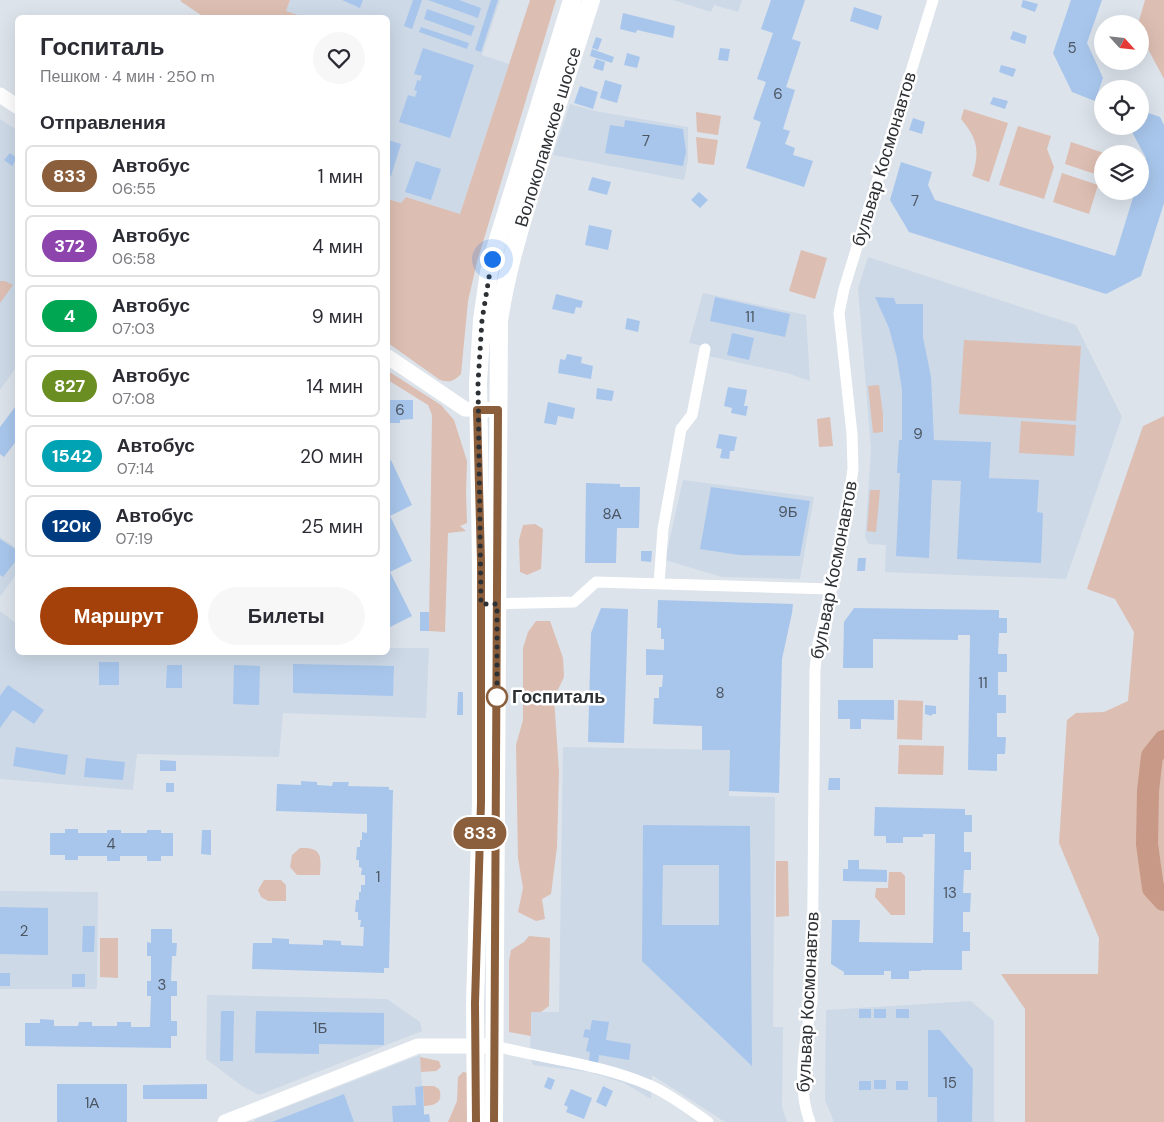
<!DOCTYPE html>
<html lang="ru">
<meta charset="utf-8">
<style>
body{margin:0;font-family:"DM Sans",sans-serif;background:#f7f7f7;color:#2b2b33;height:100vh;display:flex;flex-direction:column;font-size:19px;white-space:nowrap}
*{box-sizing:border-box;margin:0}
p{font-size:16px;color:#7c7c81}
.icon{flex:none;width:28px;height:28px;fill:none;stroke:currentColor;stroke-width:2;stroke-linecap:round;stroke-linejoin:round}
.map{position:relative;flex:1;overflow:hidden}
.drawer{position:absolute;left:15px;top:15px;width:375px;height:640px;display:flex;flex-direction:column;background:#fff;border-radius:8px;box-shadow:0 5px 20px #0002}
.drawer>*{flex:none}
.badge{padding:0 10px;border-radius:16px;font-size:18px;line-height:32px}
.needle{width:32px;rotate:117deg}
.fabs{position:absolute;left:1094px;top:15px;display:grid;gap:10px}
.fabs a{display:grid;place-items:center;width:55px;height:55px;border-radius:50%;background:#fff;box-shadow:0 5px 20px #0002;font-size:25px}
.you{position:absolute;width:25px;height:25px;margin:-12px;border:4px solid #fff;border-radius:50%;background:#1a73e8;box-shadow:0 0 0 8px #1a73e833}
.map>.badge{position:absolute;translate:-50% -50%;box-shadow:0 0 0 2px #fff}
h2{padding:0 25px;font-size:19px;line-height:45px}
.round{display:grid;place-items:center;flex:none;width:52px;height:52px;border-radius:26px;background:#f7f7f7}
.head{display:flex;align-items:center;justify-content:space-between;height:85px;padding:0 25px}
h1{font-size:24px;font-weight:700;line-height:38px}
.button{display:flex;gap:10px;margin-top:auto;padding:10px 25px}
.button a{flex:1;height:58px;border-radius:30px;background:#a44009;color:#fff;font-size:20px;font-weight:700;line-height:58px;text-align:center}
.button a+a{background:#f7f7f7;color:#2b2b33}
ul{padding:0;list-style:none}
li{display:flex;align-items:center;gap:15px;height:62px;margin:0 10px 8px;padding:0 15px;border:2px solid #e1e1e2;border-radius:8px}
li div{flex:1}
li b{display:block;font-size:19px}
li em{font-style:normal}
li .badge{min-width:55px;font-weight:700;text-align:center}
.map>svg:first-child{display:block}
</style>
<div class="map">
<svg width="1164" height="1122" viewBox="0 0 1164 1122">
<rect width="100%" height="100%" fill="#dce3eb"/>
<!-- built -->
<path fill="#cdd9e7" d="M290,0H500L482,55L509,64L460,214L406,197L401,203L388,199V18H283Z
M673,0H742L738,12L714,5L711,12Z
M570,104L595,111L688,127V160L684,180L553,155Z
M0,119L18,131L17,366L0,390Z
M868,257L1076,325L1122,417L1066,579L885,572L886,545L869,544L865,538L871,450L858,288Z
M703,293L806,315L810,381L787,373L708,356L709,347L689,343Z
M683,480L814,497L800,579L722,577L665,560Z
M0,537L18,549L17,573L0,597Z
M0,611L17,624L18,652H388V648H429L426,718L283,713L279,757L137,754L133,790L0,779Z
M563,747L730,750L729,796L775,797L773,1027H783L782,1107L787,1122H725L652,1075L651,1099L624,1083L589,1072L533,1065L530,1058L531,1012H559Z
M0,891L98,892L97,989H0Z
M207,995L387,999L420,1022L422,1031L259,1095L242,1086L206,1059Z
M971,1001L994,1021V1122H834L825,1100L826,1010Z
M420,1055L424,1114H429L430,1122H254L256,1119Z"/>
<!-- green -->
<path fill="#ddbeb2" d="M182,0H290L286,11L303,17H204L180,1Z
M530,0H556L477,262L468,301L461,374C454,381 450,383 440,380L388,343V199L401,203L406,197L460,214Z
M1145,0H1164V79L1140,34V24H1138Z
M964,109L1008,123L989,182L972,176C980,152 978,139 961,119Z
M696,112L721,116L718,135L697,132Z
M1018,126L1051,136L1047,149L1054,167L1044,199L999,185Z
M696,137L718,140L714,165L698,163Z
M1071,142L1107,154H1102L1101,176L1065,164Z
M1062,173L1098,185L1089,214L1053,202Z
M801,250L827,258L815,299L789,291Z
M0,281H5L13,285L0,303Z
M964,340L1081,346L1076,421L959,414Z
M388,371L441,405L454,420L467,461L466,493L467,523L460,526L466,531L448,533L445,632L429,631L432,415L428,405L388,380Z
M879,385L883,414V432L873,433L868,386Z
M1164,416V1122H1025V1009L1001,974H1098L1099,938L1059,843L1067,720L1076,713L1104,712L1128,701L1134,632L1115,599L1087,589L1143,426Z
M830,417L833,446L819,447L817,419Z
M1021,421L1076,425L1074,456L1019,453Z
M870,490H880L876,532L867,531Z
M535,524L543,529L541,569L527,575L520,572L519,540L523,525Z
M536,621H550L563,658L564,677L554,698L559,772L557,847L551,894L542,899L545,919L536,921L518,912L523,888L518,858L516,745L523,720V648L528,632Z
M898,700L923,701L922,740L897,739Z
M899,745L944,746L943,775L898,774Z
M300,848C323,847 321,857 320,875H297L290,867L292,855Z
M776,861H788L789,916L776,917Z
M889,872H901L905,876V915H891L875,897L876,888H888Z
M264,880H281L286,885V901H268L261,897L258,890Z
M529,936L550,938L549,1006L541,1012H531V1036L509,1032V961L511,950L524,942Z
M100,938H118V978L100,977Z
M420,1057L439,1061L441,1067L436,1071L421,1072Z
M463,1072L469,1073V1122H448L457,1101L458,1077Z
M423,1086H434L439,1089C444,1102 435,1106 424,1106Z"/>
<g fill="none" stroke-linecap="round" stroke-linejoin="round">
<!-- river -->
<path stroke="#c89986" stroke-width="22" d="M1164,741L1152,756L1148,791L1147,844L1153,888L1164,900"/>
</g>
<!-- building -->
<path fill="#a8c6ec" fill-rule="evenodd" d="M342,0H363L360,8Z
M413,0H422L412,29L404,26Z
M428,0H459L481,8L478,18Z
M491,0H498L481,52L475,50Z
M771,0H805L792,39L801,42L786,87L795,90L783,129L790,131L785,144L795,148L793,155L813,161L804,187L746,168L761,122L753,119L766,82L757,79L773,33L761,29Z
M1023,0L1038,4L1035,12L1021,7Z
M1071,0H1102L1087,43L1103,78L1095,101L1072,92L1053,53Z
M854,7L882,16L878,30L850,21Z
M427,9L475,26L471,36L424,19Z
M623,13L675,26L673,38L637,30L636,33L620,29Z
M421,27L469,43L467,49L419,32Z
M1013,31L1027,36L1025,44L1010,39Z
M596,37L602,39L598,50L592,48Z
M423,48L474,65L450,138L399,122L408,95L415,97L417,91L414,90L416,85L417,80L420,81L422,76L414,74Z
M720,48L730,49L728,61L718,60Z
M592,49L614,57L612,63L590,56Z
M627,53L640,57L637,68L624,65Z
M596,59L605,62L603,71L593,68Z
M1001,65L1016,69L1013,77L999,72Z
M605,80L622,85L617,103L600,98Z
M580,86L598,92L593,109L574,103Z
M993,97L1008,101L1005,109L990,104Z
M1140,110L1160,117L1164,125V203L1141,276L1106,294L909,232L890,200L901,162L932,172L928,185L935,200L1115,256L1135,191H1140V176L1146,158L1132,132L1134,126H1140Z
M913,118L925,122L922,134L909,130Z
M625,120L683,129L686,152L683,166L605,153L610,125L624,127Z
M388,140L401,144L391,176L388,175Z
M10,153L17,158L12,166L4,160Z
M416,161L441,169L431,200L405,192Z
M592,177L611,182L607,195L588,190Z
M699,192L708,200L700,208L691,200Z
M589,225L612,230L608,250L585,245Z
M556,294L583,301L581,308L576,307L574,314L552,309Z
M715,297L790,314L785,337L710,321Z
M875,297L894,298L896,304H923V337L931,377L934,440L991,442L989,478L1039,480L1037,512L1043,513L1041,563L957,559L961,481L932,480L929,558L896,556L900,473H897L899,440H902V390L897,358L889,328Z
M627,318L640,321L638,332L625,329Z
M732,333L754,338L749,360L727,355Z
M567,354L582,357L581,363L593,366L591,379L558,373L560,359L565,360Z
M728,387L747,390L744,406H748L746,416L731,413L732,408L724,406Z
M597,388L614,391L612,401L596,399Z
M388,400H413V419L400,420V423H388Z
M548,402L575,408L573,419L558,416L556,425L544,423Z
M18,403V439L4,457L0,454V427Z
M719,434L737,437L734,451H730L729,459L720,458L722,449L716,448Z
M391,460L412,505L390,516L412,561L390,572L412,616L388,628V462Z
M586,483L620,484V487H640L639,528H617L616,563H585Z
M711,487L810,501L800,556L739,555L700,549Z
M0,539L18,551V558L3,577L0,575Z
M641,551H652L651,562L641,561Z
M858,558H866L865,571H857Z
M658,600L793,604L792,613L782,659L779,793L729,791L730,750H702V726L653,724L654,698H659V687H662L663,675H646V649L664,650V639H661V628H657Z
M601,608L628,609L624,743L588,742L591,633Z
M854,608L999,610V618H1007V633H999L998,654H1007V672H998V695H1006V713H997V737H1006L1005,754H997V771L968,770L970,635H958V640L873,639V668H843L844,622Z
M420,612H429V631H420Z
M99,662H119V685H99Z
M293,664L394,666L393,696L293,693Z
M167,665H182V688H166Z
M234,665L260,666L259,705L233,704Z
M8,685L44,710L34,724L13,710L0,728V696Z
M458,692H463V715H457Z
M838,700H894V720L861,719V729H850V719H838Z
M925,705L936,706V714H932V716L925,714Z
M16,747L68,755L65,775L13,766Z
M86,758L125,762L123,780L84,777Z
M160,760L176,761V771H160Z
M829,778H840V790H828Z
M301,781L317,782V785L332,786L333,782H349L348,786L389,787V790H393L389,968H384V973L252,969L253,943H272V938L289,939V944L323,945V940L341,941V945L363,946L364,927H360L361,920H358V912H355L356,900H359V892H361V885H365V875H361L362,868L359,867V860H356L357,847H360V840H362V832L367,833V814L276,811L277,784L301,785Z
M166,783H174V792H166Z
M875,807L965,809V815H972V832H964V852H971V870H964L963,893H971L970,912H963V932H970V951H962V970H921V971H909V979H891V971H884V975H844V972L831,964L832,920H860L859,942L933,943L935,834H923V837H903V843H886V836H874Z
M643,825L750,826L752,1066L642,961ZM663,865H719V925H662Z
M65,829H78V833H107V830H121V833H147V830H161V833H173V856H161V861H147V856H120V861H107V856H78V860H65V855H50V833H65Z
M202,830H211V855L201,854Z
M848,860H859V869L887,870V882L843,881V869H848Z
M0,907L48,908V955L0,954Z
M83,926H95L94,952H82Z
M151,929H172V943H177L176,956H172L171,981H177V996H171V1021H177V1036H171V1048L25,1046V1023H40V1019L54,1020V1026H78L79,1022H92V1026H117V1022H131V1027H150L151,996H147V981H151V956H147V942L151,943Z
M0,973H10V986H0Z
M72,974H85V987H72Z
M859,1009H871V1018H859Z
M874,1009H886V1018H874Z
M896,1009H909V1018H896Z
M221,1011H234L233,1061H220Z
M256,1011L384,1013V1045L319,1044V1054L255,1053Z
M592,1020L609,1022L606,1040L631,1044L629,1060L599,1055L598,1063L589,1061L590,1052L586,1051L589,1038L583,1037L585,1029L590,1030Z
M928,1030H940L973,1069L972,1122H937V1097H928Z
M548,1077L555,1080L551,1090L544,1087Z
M874,1080H886V1089H874Z
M859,1081H871V1090H859Z
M896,1081H908V1090H896Z
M57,1084H127V1122H57Z
M207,1084V1099H143V1085Z
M423,1086L424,1115L429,1114L430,1122H393L392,1106L416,1105L415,1087Z
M603,1086L613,1091L606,1107L596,1102Z
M571,1089L592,1098L584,1119L566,1112L568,1107L564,1105Z
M344,1094L354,1122H272Z"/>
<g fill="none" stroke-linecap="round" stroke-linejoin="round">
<!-- street -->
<path stroke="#fff" stroke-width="11" d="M659,584L663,529L681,429L692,415L705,349
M492,604L574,602L596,582L831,589
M495,1046C546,1059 601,1064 649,1085C670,1094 689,1109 708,1122
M810,1122C796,1087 805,1038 812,1002L815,669L818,643L833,583L846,518L853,469L852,434L839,313L844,289L933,0"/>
<!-- secondary -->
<path stroke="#fff" stroke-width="15" d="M0,95L18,107
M388,357L465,409L498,410
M225,1122L418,1046H487"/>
<!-- primary -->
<path stroke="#fff" stroke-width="18" d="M476,1122L475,1003L481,802V561L478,383L482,320L489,272L496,246L572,0
M494,1122L499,321C506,272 521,225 535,178C553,118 572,59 591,0"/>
</g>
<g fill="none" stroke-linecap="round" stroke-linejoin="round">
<defs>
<path id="line" d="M476,1122L475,1003L481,802V561L477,410H498L494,1122"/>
</defs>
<!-- line casing -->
<use href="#line" stroke="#fff" stroke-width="11"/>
<!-- line -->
<use href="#line" stroke="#8b5e3c" stroke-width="8"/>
<!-- walk -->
<path stroke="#2e3134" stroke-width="5" stroke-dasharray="0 9" d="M492,259L482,320L478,383L481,604H497V697"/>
</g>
<!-- markers -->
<circle fill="#fff" stroke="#8b5e3c" stroke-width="2.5" cx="497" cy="697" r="10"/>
<g text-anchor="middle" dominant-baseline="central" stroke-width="5" stroke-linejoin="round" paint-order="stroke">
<!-- number labels -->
<g font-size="15" fill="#4c5662">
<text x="1072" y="48">5</text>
<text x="778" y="94">6</text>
<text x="646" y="141">7</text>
<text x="915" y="201">7</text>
<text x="750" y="317">11</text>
<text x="400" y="410">6</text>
<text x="918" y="434">9</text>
<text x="788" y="512">9Б</text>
<text x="612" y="514">8А</text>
<text x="983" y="683">11</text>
<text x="720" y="693">8</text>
<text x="111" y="844">4</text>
<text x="378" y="877">1</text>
<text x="950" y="893">13</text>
<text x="24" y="931">2</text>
<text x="162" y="985">3</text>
<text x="320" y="1028">1Б</text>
<text x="950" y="1083">15</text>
<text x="92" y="1103">1А</text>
</g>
<!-- street labels -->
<g font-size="18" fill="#2e3134" stroke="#fff">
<text transform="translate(548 137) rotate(-73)">Волоколамское шоссе</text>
<text transform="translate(884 159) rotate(-73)">бульвар Космонавтов</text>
<text transform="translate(834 570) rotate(-79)">бульвар Космонавтов</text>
<text transform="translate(808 1002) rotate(-87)">бульвар Космонавтов</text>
</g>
<!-- stop labels -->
<g font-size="18" font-weight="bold" fill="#2e3134" stroke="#fff" text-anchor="start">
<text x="512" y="697">Госпиталь</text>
</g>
</g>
</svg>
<div class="fabs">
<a><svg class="needle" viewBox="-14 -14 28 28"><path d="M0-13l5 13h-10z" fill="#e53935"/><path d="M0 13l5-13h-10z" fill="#7c7c81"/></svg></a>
<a><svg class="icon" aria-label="locate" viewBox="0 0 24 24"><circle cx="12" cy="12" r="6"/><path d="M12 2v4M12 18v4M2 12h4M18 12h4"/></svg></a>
<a><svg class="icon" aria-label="layers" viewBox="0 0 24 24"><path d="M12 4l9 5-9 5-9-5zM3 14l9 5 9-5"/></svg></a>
</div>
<div class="you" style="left:492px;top:259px"></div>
<b class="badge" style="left:480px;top:833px;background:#8b5e3c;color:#fff">833</b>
<section class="drawer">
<div class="head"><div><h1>Госпиталь</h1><p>Пешком · 4 мин · 250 m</p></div><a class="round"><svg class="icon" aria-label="heart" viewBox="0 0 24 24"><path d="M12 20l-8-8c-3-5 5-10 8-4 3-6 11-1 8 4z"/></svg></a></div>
<h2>Отправления</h2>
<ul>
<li><span class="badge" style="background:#8b5e3c;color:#fff">833</span><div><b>Автобус</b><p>06:55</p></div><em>1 мин</em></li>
<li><span class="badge" style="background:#8e44ad;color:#fff">372</span><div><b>Автобус</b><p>06:58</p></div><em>4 мин</em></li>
<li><span class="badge" style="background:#00a651;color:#fff">4</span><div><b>Автобус</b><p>07:03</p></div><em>9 мин</em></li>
<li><span class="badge" style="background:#6b8e23;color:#fff">827</span><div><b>Автобус</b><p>07:08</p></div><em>14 мин</em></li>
<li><span class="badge" style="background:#00a3b4;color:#fff">1542</span><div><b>Автобус</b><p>07:14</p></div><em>20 мин</em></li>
<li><span class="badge" style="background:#003b80;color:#fff">120к</span><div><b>Автобус</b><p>07:19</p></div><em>25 мин</em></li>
</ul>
<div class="button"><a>Маршрут</a><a>Билеты</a></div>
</section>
</div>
